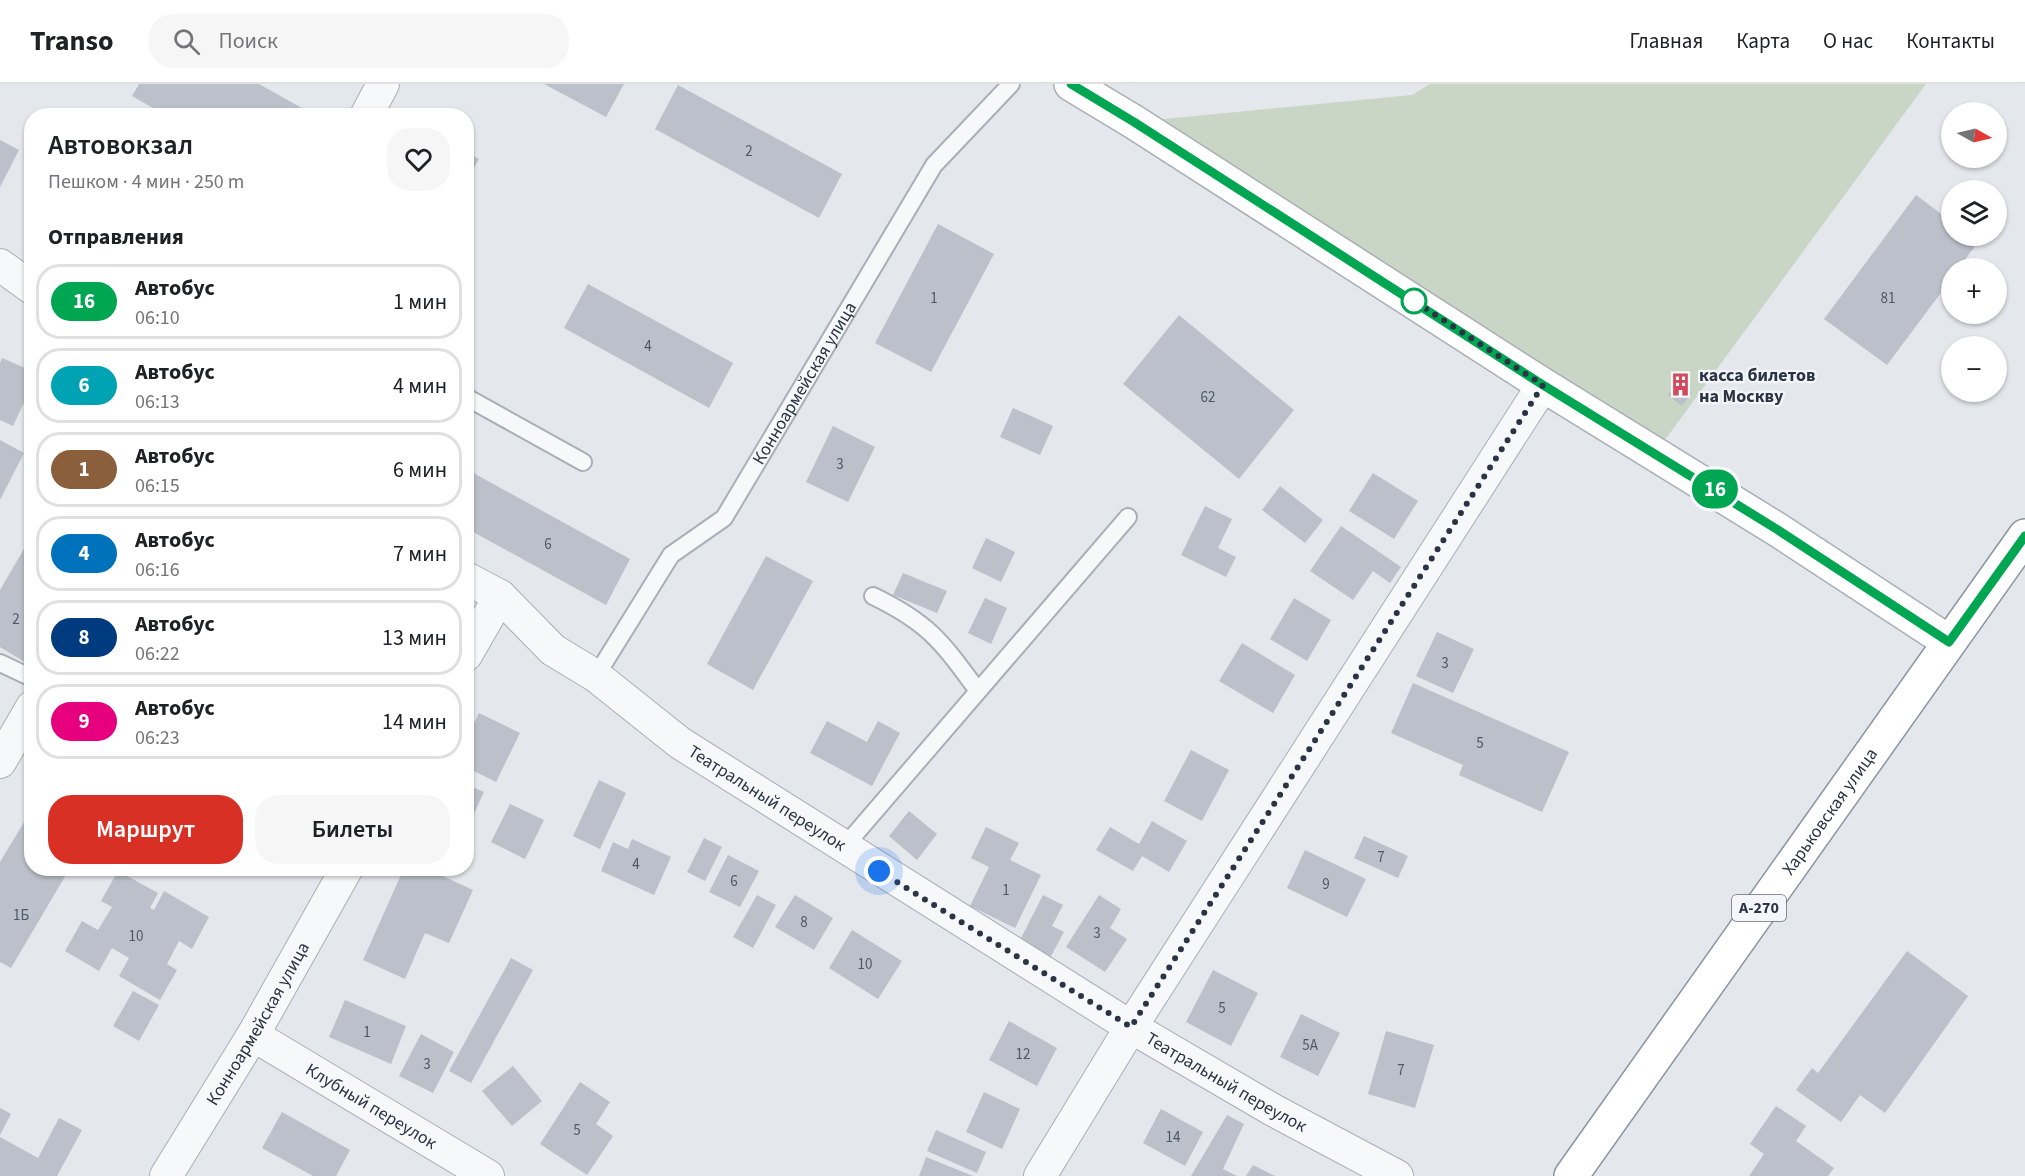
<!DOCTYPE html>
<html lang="ru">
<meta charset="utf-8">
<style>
body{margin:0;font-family:"Source Sans 3",sans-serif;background:#f6f6f6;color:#202124;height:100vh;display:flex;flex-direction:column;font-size:22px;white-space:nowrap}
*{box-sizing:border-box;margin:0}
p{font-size:20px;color:#757577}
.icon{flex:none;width:33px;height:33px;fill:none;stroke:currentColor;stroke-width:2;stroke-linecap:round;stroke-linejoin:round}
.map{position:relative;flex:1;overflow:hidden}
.sheet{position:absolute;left:24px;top:24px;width:450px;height:768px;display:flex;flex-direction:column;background:#fff;border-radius:24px;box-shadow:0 2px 4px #0004}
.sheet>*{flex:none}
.badge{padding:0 12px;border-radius:20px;font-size:21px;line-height:39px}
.needle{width:39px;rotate:98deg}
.fabs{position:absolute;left:1941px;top:18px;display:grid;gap:12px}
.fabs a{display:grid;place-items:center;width:66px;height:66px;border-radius:50%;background:#fff;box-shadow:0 2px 4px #0004;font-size:30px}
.you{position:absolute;width:30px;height:30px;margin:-15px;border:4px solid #fff;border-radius:50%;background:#1a73e8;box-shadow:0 0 0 9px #1a73e833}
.map>.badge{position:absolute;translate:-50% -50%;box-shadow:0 0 0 3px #fff}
h2{padding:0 24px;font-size:22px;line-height:54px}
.round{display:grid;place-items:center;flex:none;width:63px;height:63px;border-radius:24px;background:#f6f6f6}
.summary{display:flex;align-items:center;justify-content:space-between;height:102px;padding:0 24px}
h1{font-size:28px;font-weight:600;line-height:45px}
.action{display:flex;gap:12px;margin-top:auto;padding:12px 24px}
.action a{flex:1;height:69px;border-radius:24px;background:#d93025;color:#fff;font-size:24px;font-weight:600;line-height:69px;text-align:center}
.action a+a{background:#f6f6f6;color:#202124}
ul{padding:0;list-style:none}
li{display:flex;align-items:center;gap:18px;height:75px;margin:0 12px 9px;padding:0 12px;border:3px solid #e0e0e0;border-radius:24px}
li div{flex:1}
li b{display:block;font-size:22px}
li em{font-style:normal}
li .badge{min-width:66px;font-weight:700;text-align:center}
header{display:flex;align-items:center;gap:36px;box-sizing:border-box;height:84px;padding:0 30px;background:#fff;border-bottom:2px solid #e0e0e0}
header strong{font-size:28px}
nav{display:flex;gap:33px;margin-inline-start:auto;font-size:21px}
.search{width:420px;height:54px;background:#f6f6f6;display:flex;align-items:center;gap:15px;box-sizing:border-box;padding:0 21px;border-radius:24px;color:#757577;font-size:22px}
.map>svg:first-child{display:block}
</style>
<header>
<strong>Transo</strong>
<div class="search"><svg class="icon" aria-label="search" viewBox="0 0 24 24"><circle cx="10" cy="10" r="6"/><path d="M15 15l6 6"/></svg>Поиск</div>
<nav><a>Главная</a><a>Карта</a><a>О нас</a><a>Контакты</a></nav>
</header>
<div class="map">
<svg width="2025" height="1092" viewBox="0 0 2025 1092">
<rect width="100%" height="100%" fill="#e4e7ec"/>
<!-- green -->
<path fill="#c9d6c5" d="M1430,0H1926L1656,368L1134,38L1412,11Z"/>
<!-- building -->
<path fill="#bbc0ca" d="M139,0H259L316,32H167L132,12Z
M544,0H624L606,33Z
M678,1L842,90L819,134L655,45Z
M0,56L19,66L0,103Z
M466,68L479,75L466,97Z
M1916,111L1952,138V152H1969L1978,158L1959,184H1952V194L1887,281L1824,235Z
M938,140L994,170L931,288L875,259Z
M588,200L733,279L709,324L564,244Z
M1179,231L1294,326L1239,395L1123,300Z
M2,274L32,287V314L27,312L13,342L0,336V279Z
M1681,293L1692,309L1682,322L1668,311Z
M1013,324L1053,342L1040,371L1000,353Z
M833,342L875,363L848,418L806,398Z
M0,356L24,369L0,416Z
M466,385L630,475L606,521L466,444Z
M1373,389L1418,417L1394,455L1349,427Z
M1280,402L1323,436L1305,459L1262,426Z
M1205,422L1232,435L1218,464L1236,473L1226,493L1181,471Z
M1341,442L1401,483L1390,499L1373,487L1353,516L1310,487Z
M32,451V574L28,580L0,563V506Z
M986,454L1015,468L1001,498L972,484Z
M766,472L813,497L753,606L707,580Z
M903,489L947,507L937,529L893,511Z
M985,514L1007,524L991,560L968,549Z
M1294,514L1331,536L1307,577L1270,555Z
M1437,548L1474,565L1453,609L1416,592Z
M1242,559L1295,591L1273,629L1219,597Z
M1413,599L1569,668L1542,728L1459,691L1463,681L1391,649Z
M479,629L520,649L496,698L470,685L473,679L466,676V656Z
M827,637L867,658L878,637L900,649L872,702L810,669Z
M1191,666L1229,686L1202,737L1164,717Z
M599,696L626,709L600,765L573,752Z
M466,700L484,708L466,747Z
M510,720L544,736L525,775L491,758Z
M32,725V784H70L11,884L0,878V778Z
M909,727L937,750L917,776L889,752Z
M1152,737L1187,757L1169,788L1142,772L1133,787L1096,766L1110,743L1139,760Z
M986,743L1019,759L1010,776L1041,791L1015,844L970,822L989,783L971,774Z
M1364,752L1408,772L1398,794L1354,774Z
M704,754L722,763L705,797L687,788Z
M632,755L671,773L654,811L601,787L613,758L628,765Z
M1305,766L1366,795L1347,833L1287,804Z
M728,771L759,787L740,823L709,808Z
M404,784H425L473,806L449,859L425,849L405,895L363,876Z
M118,787L158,809L150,824L154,826L164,807L209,833L192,865L179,857L167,880L177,886L160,916L119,892L129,874L112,864L99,887L65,867L82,837L98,846L112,823L101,817Z
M757,811L776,821L753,864L733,853Z
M795,811L833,834L814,866L775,843Z
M1043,811L1063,821L1052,842L1064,848L1050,874L1019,858Z
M1099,811L1121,825L1110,844L1127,855L1105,888L1066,863Z
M852,846L902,877L878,915L829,884Z
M1907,867L1968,912L1885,1029L1860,1011L1841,1038L1796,1006L1812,984L1818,989Z
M511,874L533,886L471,999L449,987Z
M1213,886L1258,909L1231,962L1186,938Z
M133,907L159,921L139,957L113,942Z
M345,916L406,942L391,980L329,953Z
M1301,930L1340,949L1318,992L1280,973Z
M1009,937L1057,964L1037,1002L989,976Z
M1386,947L1434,961L1415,1024L1368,1010Z
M421,950L454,968L433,1009L399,992Z
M513,982L542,1017L512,1042L482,1007Z
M580,998L610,1018L596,1040L613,1052L587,1091L540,1060Z
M984,1008L1020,1025L1002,1065L966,1048Z
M1776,1022L1806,1042L1796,1057L1834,1084L1828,1092H1749L1764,1070L1750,1060Z
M0,1024L11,1030L0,1051Z
M1161,1025L1203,1048L1185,1082L1143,1059Z
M282,1028L350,1066L336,1092H313L262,1064Z
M1227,1031L1244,1040L1223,1085L1237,1092H1191Z
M59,1034L82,1046L57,1092H0V1053L38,1074Z
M936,1046L986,1068L977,1089L927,1067Z
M926,1073L973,1092H919Z
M1253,1081L1275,1092H1246Z"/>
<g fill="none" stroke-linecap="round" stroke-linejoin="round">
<defs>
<g id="lane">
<path d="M466,313L583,378"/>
<path d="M873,512C929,539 942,558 978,607"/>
<path d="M0,579L32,594"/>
<path id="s1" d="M596,592L671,471L724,434L934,81L1011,0"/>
<path d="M844,763L1128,433"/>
</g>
<g id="street">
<path d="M366,32L383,0"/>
<path d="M0,181L32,204"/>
<path id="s2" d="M466,494L500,512L553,566L596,592L680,659L1131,943L1273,1026L1397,1092"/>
<path d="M466,571L500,512"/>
<path d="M0,678L32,623"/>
<path id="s3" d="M253,951L488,1092"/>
<path id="s4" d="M166,1092L253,951L347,784"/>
<path d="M1040,1092L1131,943L1543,301"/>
</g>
<path id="secondary" d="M1071,0L1134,38L1543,301L1778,446L1949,558"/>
<g id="highway">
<path id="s5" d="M1571,1092L2025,452"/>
</g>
</defs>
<!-- lane casing -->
<use href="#lane" stroke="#a9aeb7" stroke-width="20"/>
<!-- street casing -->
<use href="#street" stroke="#a9aeb7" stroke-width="34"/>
<!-- secondary casing -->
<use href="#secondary" stroke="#a9aeb7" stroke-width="36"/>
<!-- highway casing -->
<use href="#highway" stroke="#8b94a3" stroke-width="36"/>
<!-- lane -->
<use href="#lane" stroke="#f7f8fa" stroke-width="16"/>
<!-- street -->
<use href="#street" stroke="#f7f8fa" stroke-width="32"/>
<!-- secondary -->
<use href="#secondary" stroke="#fff" stroke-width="33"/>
<!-- highway -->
<use href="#highway" stroke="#fff" stroke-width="33"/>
</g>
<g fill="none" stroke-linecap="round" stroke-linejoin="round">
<defs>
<path id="line" d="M1071,0L1134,38L1543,301L1778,446L1949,558L2025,452"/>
</defs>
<!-- line casing -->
<use href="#line" stroke="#fff" stroke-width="14"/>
<!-- line -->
<use href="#line" stroke="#00a651" stroke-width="9"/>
<!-- walk -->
<path stroke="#2b3445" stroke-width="6" stroke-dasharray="0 10.8" d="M879,787L1131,943L1543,301L1414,217"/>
</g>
<!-- icons -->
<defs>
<symbol id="building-bare" viewBox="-9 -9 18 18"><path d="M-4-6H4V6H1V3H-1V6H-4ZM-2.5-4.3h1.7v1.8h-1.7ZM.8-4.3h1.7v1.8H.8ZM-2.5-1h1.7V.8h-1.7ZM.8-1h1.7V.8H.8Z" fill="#d1495b" stroke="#f4f6f9" stroke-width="2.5" paint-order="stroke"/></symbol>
</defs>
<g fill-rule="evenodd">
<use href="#building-bare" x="1664" y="284" width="33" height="33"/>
</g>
<!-- markers -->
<circle fill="#fff" stroke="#00a651" stroke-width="3" cx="1414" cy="217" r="12"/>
<g text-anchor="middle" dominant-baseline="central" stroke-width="4.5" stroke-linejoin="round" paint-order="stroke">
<!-- number labels -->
<g font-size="15" fill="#4f5766">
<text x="749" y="67">2</text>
<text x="934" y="214">1</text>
<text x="1888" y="214">81</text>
<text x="648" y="262">4</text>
<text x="1208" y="313">62</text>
<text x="840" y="380">3</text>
<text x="548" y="460">6</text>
<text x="16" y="535">2</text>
<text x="1445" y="579">3</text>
<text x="1480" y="659">5</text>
<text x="1381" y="773">7</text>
<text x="636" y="780">4</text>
<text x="734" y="797">6</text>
<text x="1326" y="800">9</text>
<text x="1006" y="806">1</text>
<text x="21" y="831">1Б</text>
<text x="804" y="838">8</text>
<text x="1097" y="849">3</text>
<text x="136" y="852">10</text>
<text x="865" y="880">10</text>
<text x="1222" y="924">5</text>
<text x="367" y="948">1</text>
<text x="1310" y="961">5А</text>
<text x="1023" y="970">12</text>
<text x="427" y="980">3</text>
<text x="1401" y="986">7</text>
<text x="577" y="1046">5</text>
<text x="1173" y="1053">14</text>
</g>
<!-- shield labels -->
<rect fill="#f4f6f9" stroke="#676e7b" stroke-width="1.5" x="1732" y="811" width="54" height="26" rx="4.5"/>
<g font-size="16" font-weight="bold" fill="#2b3445">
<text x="1759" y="824">А-270</text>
</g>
<!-- poi labels -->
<g font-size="18" font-weight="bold" fill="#2b3445" stroke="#f4f6f9" text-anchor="start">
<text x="1699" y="291">касса билетов<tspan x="1699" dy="21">на Москву</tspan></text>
</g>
<!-- street labels -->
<g font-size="18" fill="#2b3445" stroke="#f4f6f9">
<text stroke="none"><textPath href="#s1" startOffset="364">Конноармейская улица</textPath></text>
<text stroke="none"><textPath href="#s2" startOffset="375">Театральный переулок</textPath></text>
<text stroke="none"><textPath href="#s5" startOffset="447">Харьковская улица</textPath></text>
<text stroke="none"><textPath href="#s4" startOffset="178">Конноармейская улица</textPath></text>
<text stroke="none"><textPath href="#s2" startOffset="915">Театральный переулок</textPath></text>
<text stroke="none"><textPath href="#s3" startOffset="138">Клубный переулок</textPath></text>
</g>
</g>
</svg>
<div class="fabs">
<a><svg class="needle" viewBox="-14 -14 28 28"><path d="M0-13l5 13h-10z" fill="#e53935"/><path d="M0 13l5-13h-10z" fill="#757577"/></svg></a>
<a><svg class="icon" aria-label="layers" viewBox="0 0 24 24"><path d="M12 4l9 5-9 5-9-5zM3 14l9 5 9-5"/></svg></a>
<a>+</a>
<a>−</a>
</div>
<div class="you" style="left:879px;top:787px"></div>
<b class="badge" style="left:1715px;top:405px;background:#00a651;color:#fff">16</b>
<section class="sheet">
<div class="summary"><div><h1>Автовокзал</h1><p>Пешком · 4 мин · 250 m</p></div><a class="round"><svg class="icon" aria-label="heart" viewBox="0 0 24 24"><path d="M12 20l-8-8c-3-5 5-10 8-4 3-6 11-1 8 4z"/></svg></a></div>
<h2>Отправления</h2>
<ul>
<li><span class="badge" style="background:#00a651;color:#fff">16</span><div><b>Автобус</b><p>06:10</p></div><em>1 мин</em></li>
<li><span class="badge" style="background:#00a3b4;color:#fff">6</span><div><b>Автобус</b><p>06:13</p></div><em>4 мин</em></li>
<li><span class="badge" style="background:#8b5e3c;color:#fff">1</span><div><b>Автобус</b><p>06:15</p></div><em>6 мин</em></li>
<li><span class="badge" style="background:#0072bc;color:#fff">4</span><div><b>Автобус</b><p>06:16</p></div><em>7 мин</em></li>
<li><span class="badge" style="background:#003b80;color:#fff">8</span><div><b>Автобус</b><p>06:22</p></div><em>13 мин</em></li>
<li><span class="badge" style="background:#e6007e;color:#fff">9</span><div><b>Автобус</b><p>06:23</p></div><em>14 мин</em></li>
</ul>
<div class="action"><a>Маршрут</a><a>Билеты</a></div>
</section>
</div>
